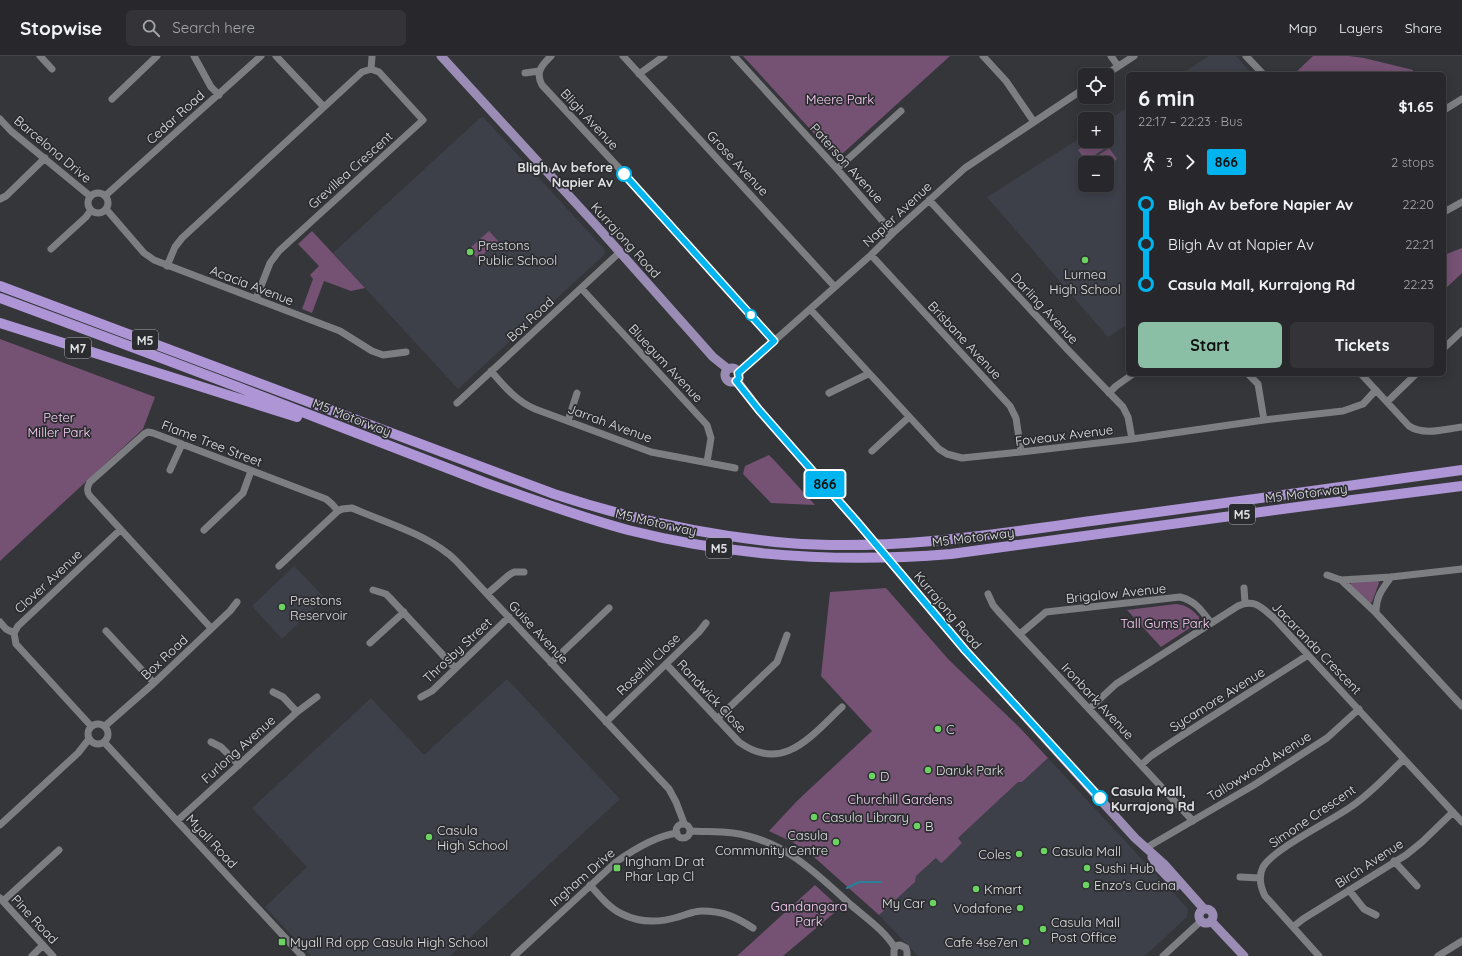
<!DOCTYPE html>
<meta charset="utf-8">
<style>
body{margin:0;font-family:Quicksand,sans-serif;background:#343438;color:#f1f3f6;height:100vh;display:flex;flex-direction:column;font-size:15px;white-space:nowrap}
*{box-sizing:border-box;margin:0}
p{font-size:13px;color:#a5a6a9}
.icon{flex:none;width:22px;height:22px;fill:none;stroke:currentColor;stroke-width:2;stroke-linecap:round;stroke-linejoin:round}
.map{position:relative;flex:1;overflow:hidden}
.drawer{position:absolute;left:1126px;top:16px;width:320px;height:304px;display:flex;flex-direction:column;background:#28282c;border-radius:6px;box-shadow:0 2px 10px #0003,0 0 0 1px #444448}
.drawer>*{flex:none}
.badge{padding:0 8px;border-radius:3px;font-size:14px;line-height:26px}
.buttons{position:absolute;left:1078px;top:12px;display:grid;gap:8px}
.buttons a{display:grid;place-items:center;width:36px;height:36px;border-radius:6px;background:#28282c;box-shadow:0 2px 10px #0003,0 0 0 1px #444448;font-size:20px}
.map>.badge{position:absolute;translate:-50% -50%;box-shadow:0 0 0 2px #fff}
.legs{display:flex;align-items:center;gap:6px;height:44px;padding:0 12px;font-size:13px}
.legs p{margin-inline-start:auto}
.overview{display:flex;align-items:center;justify-content:space-between;height:68px;padding:0 12px}
h1{font-size:22px;font-weight:800;line-height:30px}
.action{display:flex;gap:8px;margin-top:auto;padding:8px 12px}
.action a{flex:1;height:46px;border-radius:6px;background:#8abfa5;color:#111;font-size:16px;font-weight:800;line-height:46px;text-align:center}
.action a+a{background:#343438;color:#f1f3f6}
ul{padding:0 12px;list-style:none}
li{display:flex;align-items:center;gap:14px;height:40px;font-size:15px}
li i{display:grid;place-items:center;width:6px;height:100%;margin:0 5px;background:currentColor}
li i::after{content:'';width:10px;height:10px;margin:-5px;border:3px solid;border-radius:50%;background:#28282c}
li p{margin-inline-start:auto}
li:first-child i{background:linear-gradient(#0000 50%,currentColor 0)}
li:last-child i{background:linear-gradient(currentColor 50%,#0000 0)}
header{display:flex;align-items:center;gap:24px;box-sizing:border-box;height:56px;padding:0 20px;background:#28282c;border-bottom:1px solid #444448}
header strong{font-size:19px}
nav{display:flex;gap:22px;margin-inline-start:auto;font-size:14px}
.search{width:280px;height:36px;background:#343438;display:flex;align-items:center;gap:10px;box-sizing:border-box;padding:0 14px;border-radius:6px;color:#a5a6a9;font-size:15px}
.map>svg:first-child{display:block}
</style>
<header>
<strong>Stopwise</strong>
<div class="search"><svg class="icon" aria-label="search" viewBox="0 0 24 24"><circle cx="10" cy="10" r="6"/><path d="M15 15l6 6"/></svg>Search here</div>
<nav><a>Map</a><a>Layers</a><a>Share</a></nav>
</header>
<div class="map">
<svg width="1462" height="900" viewBox="0 0 1462 900">
<rect width="100%" height="100%" fill="#35363a"/>
<!-- built -->
<path fill="#3d4049" fill-rule="evenodd" d="M1209,0H1236L1252,18H1181Z
M1128,51V268L1108,281L987,141L1085,79V85H1107V65ZM1085,107H1107V129H1085Z
M480,62H484L605,194L604,199L458,333L333,197Z
M294,510L325,542L282,583L252,550Z
M507,623L620,743L450,900H311L265,851L307,811L252,752L371,642L424,699Z
M1048,702L1188,853L1187,861L1145,900H918L879,859L915,826L916,820L937,802L941,806H943L962,787L958,782L1018,725L1022,726Z"/>
<!-- green -->
<path fill="#755173" d="M743,0H950L842,98H833Z
M1313,0H1349L1364,2L1413,14L1412,18H1294Z
M1091,85H1105L1108,90L1086,105L1078,94Z
M1109,92L1117,103L1107,110V107H1087Z
M312,175L365,232L351,235L324,225L312,257L302,253L313,223L310,219L319,210L298,188Z
M489,175L498,185L478,203L469,193Z
M1462,192V217L1444,234V199Z
M0,283L155,341L143,373L0,505Z
M769,399L775,405L815,449L771,447L743,418L745,410Z
M1352,525H1378L1379,527L1372,546L1370,547L1350,529Z
M886,532L949,604L1020,672L1048,702L1022,726H1018L958,782L962,787L943,806L941,807L936,802L916,820L915,826L879,859L814,801L794,787L769,775L798,744L872,675L821,620L830,536Z
M1176,548C1186,549 1192,553 1199,561V566L1161,591L1127,554Z
M815,829L840,852L783,900H737Z"/>
<g fill="none" stroke-linecap="round" stroke-linejoin="round">
<!-- stream -->
<path stroke="#28819b" stroke-width="2" d="M847,832L859,826H881"/>
<!-- minor -->
<path stroke="#7d7e81" stroke-width="7" d="M40,0L52,13
M194,0L211,31L219,39
M276,0L324,51
M551,0C542,9 535,16 542,29L643,138L774,285
M623,0L835,231
M734,0L837,113L893,177
M983,0L1006,25L1034,66
M1111,0L1118,10
M1246,0L1263,18
M371,13L372,1
M525,17L539,15
M639,18L664,0
M1105,19L1134,0
M112,43L157,0
M1444,54L1462,43
M0,63L11,75L90,140
M837,113L901,55
M88 147a10 10 0 1 1 20 0a10 10 0 1 1-20 0Z
M105,140L261,0
M0,143L6,140L45,102
M929,144L1067,293L1123,351L1128,361L1132,383
M106,153L144,197L154,204L340,275L372,295L383,299L406,296
M1444,156L1462,146
M51,193L86,161L91,154
M871,199L1010,350L1016,362L1021,396
M167,210L175,191L182,182L362,16L371,13L379,16L423,64L279,195L270,207L256,243
M581,232L707,369L711,382L707,406
M810,253L939,393L947,398L962,402L1021,396L1132,383L1264,364L1343,355L1363,348L1376,334
M1444,292L1462,275
M491,315C504,330 516,345 535,353L651,396L735,412
M738,317L871,199L893,177L965,112L1085,32
M1248,318L1258,328L1264,364
M1361,318L1409,370C1424,380 1445,373 1462,371
M829,337L868,318
M1109,337L1116,330L1133,318
M1387,346L1416,318
M457,347L620,196
M568,365L577,337
M872,395L909,361
M170,414L182,388
M204,474L243,437L251,415
M279,510L338,455L342,453L352,452C382,465 422,477 447,497C452,500 456,505 461,510L669,733L676,746L684,767
M1327,519L1341,524L1391,521L1462,513
M1391,521C1382,534 1376,540 1376,557L1462,650
M1341,524L1376,557
M1244,532L1245,547
M373,534L386,538L390,542L455,612
M487,538L509,519L514,516H524
M988,538L993,549L998,555L1193,765
M0,566L6,573L14,577
M211,572L90,440C86,435 87,431 90,426L144,378L148,376L153,377L326,443L332,448L338,455
M106,575L154,627
M1020,578L1046,556L1180,541C1196,545 1202,555 1211,567
M370,587L404,556
M551,607L609,552
M666,608L739,686C783,718 811,680 842,651
M273,636L283,641L297,656
M421,641L432,635L509,561
M1089,653L1116,628L1238,550C1254,542 1262,552 1274,562L1462,766
M717,663L777,606L787,579
M606,666L699,576L706,567
M88 678a10 10 0 1 1 20 0a10 10 0 1 1-20 0Z
M91,670L16,588L14,577L18,570L120,474
M105,670L154,627L230,555L237,546
M104,686L302,900
M211,686L221,691L239,709
M1141,709L1151,700L1175,684L1308,599
M177,765L297,656L317,641
M676 775a7 7 0 1 1 14 0a7 7 0 1 1-14 0Z
M0,769L78,697L89,683
M691,775C705,776 719,775 733,777C784,784 816,817 851,849C866,862 885,875 895,892
M1147,793L1151,789L1254,729L1327,682L1359,653
M1394,805L1417,830
M1240,821L1260,822
M590,829C599,839 609,852 622,858C640,867 658,867 678,861C686,859 693,855 702,855C723,855 736,861 753,872
M1349,834L1364,853L1376,859
M0,842L53,900
M3,845L59,794
M1293,871L1303,863L1406,799L1422,786L1453,756
M32,900L43,889
M514,900L616,806C633,794 655,780 677,777
M894,900V894L896,890L900,889L906,892L907,896V900
M1163,900L1201,865
M1319,900L1265,840C1260,830 1258,821 1263,811C1273,793 1333,764 1352,750C1371,737 1387,719 1404,703
M1438,900L1462,885"/>
<!-- major -->
<path stroke="#9a8cb4" stroke-width="9" d="M441,0L594,167L713,301L728,313
M725 319a7 7 0 1 1 14 0a7 7 0 1 1-14 0Z
M737,325L759,354L858,467L965,594L1135,782L1164,808L1204,853
M1152,801L1159,812L1176,830
M1199 860a7 7 0 1 1 14 0a7 7 0 1 1-14 0Z
M1211,865L1244,900"/>
<!-- highway -->
<path stroke="#ae95d6" stroke-width="10" d="M0,230L554,438C630,463 708,480 788,487C890,495 991,479 1091,465C1215,449 1338,431 1462,414
M0,242C108,282 216,322 323,364C377,385 431,406 486,427C533,444 580,461 628,474C735,501 842,507 951,498L1305,450L1462,430
M0,267L297,361"/>
</g>
<g fill="none" stroke-linecap="round" stroke-linejoin="round">
<defs>
<path id="line-1" d="M624,118L774,285L738,317L739,322L736,325L759,354L858,467L965,594L1100,742"/>
</defs>
<!-- line-1 casing -->
<use href="#line-1" stroke="#fff" stroke-width="9"/>
<!-- line-1 -->
<use href="#line-1" stroke="#00b5ef" stroke-width="6"/>
</g>
<!-- markers -->
<g fill="#fff" stroke="#00b5ef" stroke-width="2">
<circle cx="624" cy="118" r="7"/>
<circle cx="751" cy="259" r="5"/>
<circle cx="1100" cy="742" r="7"/>
</g>
<g fill="#6cd362" stroke="#2b2c2f" stroke-width="1.5">
<circle cx="470" cy="196" r="4"/>
<circle cx="1085" cy="204" r="4"/>
<circle cx="282" cy="551" r="4"/>
<circle cx="938" cy="673" r="4"/>
<circle cx="928" cy="714" r="4"/>
<circle cx="872" cy="720" r="4"/>
<circle cx="814" cy="761" r="4"/>
<circle cx="917" cy="770" r="4"/>
<circle cx="429" cy="781" r="4"/>
<circle cx="836" cy="786" r="4"/>
<circle cx="1044" cy="795" r="4"/>
<circle cx="1019" cy="798" r="4"/>
<rect x="613" y="808" width="8" height="8" rx="2"/>
<circle cx="1087" cy="812" r="4"/>
<circle cx="1086" cy="829" r="4"/>
<circle cx="976" cy="833" r="4"/>
<circle cx="933" cy="847" r="4"/>
<circle cx="1020" cy="852" r="4"/>
<circle cx="1043" cy="873" r="4"/>
<rect x="278" y="882" width="8" height="8" rx="2"/>
<circle cx="1026" cy="886" r="4"/>
</g>
<g text-anchor="middle" dominant-baseline="central" stroke-width="3.5" stroke-linejoin="round" paint-order="stroke">
<!-- shield labels -->
<g fill="#2b2c2f" stroke="#aaabad" stroke-width="1">
<rect x="132" y="274" width="26" height="20" rx="3"/>
<rect x="65" y="282" width="26" height="20" rx="3"/>
<rect x="1229" y="448" width="26" height="20" rx="3"/>
<rect x="706" y="482" width="26" height="20" rx="3"/>
</g>
<g font-size="12" font-weight="bold" fill="#e0e1e3">
<text x="145" y="284">M5</text>
<text x="78" y="292">M7</text>
<text x="1242" y="458">M5</text>
<text x="719" y="492">M5</text>
</g>
<!-- park labels -->
<g font-size="13" fill="#fed2fb" stroke="#2b2c2f">
<text x="840" y="43">Meere Park</text>
<text x="59" y="361">Peter<tspan x="59" dy="15">Miller Park</tspan></text>
<text x="1165" y="567">Tall Gums Park</text>
<text x="900" y="743">Churchill Gardens</text>
<text x="809" y="850">Gandangara<tspan x="809" dy="15">Park</tspan></text>
</g>
<!-- street labels -->
<g font-size="13" fill="#e0e1e3" stroke="#2b2c2f">
<text transform="translate(175 61) rotate(-42)">Cedar Road</text>
<text transform="translate(590 63) rotate(47)">Bligh Avenue</text>
<text transform="translate(53 93) rotate(40)">Barcelona Drive</text>
<text transform="translate(738 107) rotate(47)">Grose Avenue</text>
<text transform="translate(847 107) rotate(48)">Paterson Avenue</text>
<text transform="translate(350 114) rotate(-42)">Grevillea Crescent</text>
<text transform="translate(897 158) rotate(-43)">Napier Avenue</text>
<text transform="translate(626 184) rotate(48)">Kurrajong Road</text>
<text transform="translate(252 229) rotate(21)">Acacia Avenue</text>
<text transform="translate(1045 252) rotate(47)">Darling Avenue</text>
<text transform="translate(530 263) rotate(-43)">Box Road</text>
<text transform="translate(965 284) rotate(47)">Brisbane Avenue</text>
<text transform="translate(666 307) rotate(47)">Bluegum Avenue</text>
<text transform="translate(352 361) rotate(21)">M5 Motorway</text>
<text transform="translate(610 367) rotate(20)">Jarrah Avenue</text>
<text transform="translate(1064 379) rotate(-7)">Foveaux Avenue</text>
<text transform="translate(212 387) rotate(21)">Flame Tree Street</text>
<text transform="translate(1306 437) rotate(-7)">M5 Motorway</text>
<text transform="translate(656 466) rotate(13)">M5 Motorway</text>
<text transform="translate(973 481) rotate(-7)">M5 Motorway</text>
<text transform="translate(48 525) rotate(-43)">Clover Avenue</text>
<text transform="translate(1116 537) rotate(-6)">Brigalow Avenue</text>
<text transform="translate(948 554) rotate(50)">Kurrajong Road</text>
<text transform="translate(539 576) rotate(47)">Guise Avenue</text>
<text transform="translate(1317 592) rotate(46)">Jacaranda Crescent</text>
<text transform="translate(457 594) rotate(-43)">Throsby Street</text>
<text transform="translate(164 601) rotate(-43)">Box Road</text>
<text transform="translate(648 608) rotate(-44)">Rosehill Close</text>
<text transform="translate(712 640) rotate(47)">Randwick Close</text>
<text transform="translate(1217 643) rotate(-32)">Sycamore Avenue</text>
<text transform="translate(1098 645) rotate(47)">Ironbark Avenue</text>
<text transform="translate(238 693) rotate(-42)">Furlong Avenue</text>
<text transform="translate(1259 710) rotate(-32)">Tallowwood Avenue</text>
<text transform="translate(1312 760) rotate(-34)">Simone Crescent</text>
<text transform="translate(212 785) rotate(47)">Myall Road</text>
<text transform="translate(1369 807) rotate(-33)">Birch Avenue</text>
<text transform="translate(582 821) rotate(-41)">Ingham Drive</text>
<text transform="translate(35 863) rotate(47)">Pine Road</text>
</g>
<!-- stop labels -->
<g font-size="13" font-weight="bold" fill="#e0e1e3" stroke="#2b2c2f" text-anchor="end">
<text x="613" y="111">Bligh Av before<tspan x="613" dy="15">Napier Av</tspan></text>
<text x="1111" y="735" text-anchor="start">Casula Mall,<tspan x="1111" dy="15">Kurrajong Rd</tspan></text>
</g>
<!-- poi labels -->
<g font-size="13" fill="#e0e1e3" stroke="#2b2c2f" text-anchor="start">
<text x="478" y="189">Prestons<tspan x="478" dy="15">Public School</tspan></text>
<text x="1085" y="218" text-anchor="middle">Lurnea<tspan x="1085" dy="15">High School</tspan></text>
<text x="290" y="544">Prestons<tspan x="290" dy="15">Reservoir</tspan></text>
<text x="946" y="673">C</text>
<text x="936" y="714">Daruk Park</text>
<text x="880" y="720">D</text>
<text x="822" y="761">Casula Library</text>
<text x="925" y="770">B</text>
<text x="437" y="774">Casula<tspan x="437" dy="15">High School</tspan></text>
<text x="828" y="779" text-anchor="end">Casula<tspan x="828" dy="15">Community Centre</tspan></text>
<text x="1052" y="795">Casula Mall</text>
<text x="1011" y="798" text-anchor="end">Coles</text>
<text x="625" y="805">Ingham Dr at<tspan x="625" dy="15">Phar Lap Cl</tspan></text>
<text x="1095" y="812">Sushi Hub</text>
<text x="1094" y="829">Enzo's Cucina</text>
<text x="984" y="833">Kmart</text>
<text x="925" y="847" text-anchor="end">My Car</text>
<text x="1012" y="852" text-anchor="end">Vodafone</text>
<text x="1051" y="866">Casula Mall<tspan x="1051" dy="15">Post Office</tspan></text>
<text x="290" y="886">Myall Rd opp Casula High School</text>
<text x="1018" y="886" text-anchor="end">Cafe 4se7en</text>
</g>
</g>
</svg>
<div class="buttons">
<a><svg class="icon" aria-label="locate" viewBox="0 0 24 24"><circle cx="12" cy="12" r="6"/><path d="M12 2v4M12 18v4M2 12h4M18 12h4"/></svg></a>
<a>+</a>
<a>−</a>
</div>
<b class="badge" style="left:825px;top:428px;background:#00b5ef;color:#111">866</b>
<section class="drawer">
<div class="overview"><div><h1>6 min</h1><p>22:17 – 22:23 · Bus</p></div><b>$1.65</b></div>
<div class="legs"><svg class="icon" aria-label="walk" viewBox="0 0 24 24"><circle cx="13" cy="4" r="2"/><path d="M13 8l-2 6 4 7M11 14l-3 7M7 12l3-4h3l4 4"/></svg>3<svg class="icon" aria-label="forward" viewBox="0 0 24 24"><path d="M9 5l7 7-7 7"/></svg><b class="badge" style="background:#00b5ef;color:#111">866</b><p>2 stops</p></div>
<ul>
<li><i style="color:#00b5ef"></i><b>Bligh Av before Napier Av</b><p>22:20</p></li>
<li><i style="color:#00b5ef"></i><span>Bligh Av at Napier Av</span><p>22:21</p></li>
<li><i style="color:#00b5ef"></i><b>Casula Mall, Kurrajong Rd</b><p>22:23</p></li>
</ul>
<div class="action"><a>Start</a><a>Tickets</a></div>
</section>
</div>
